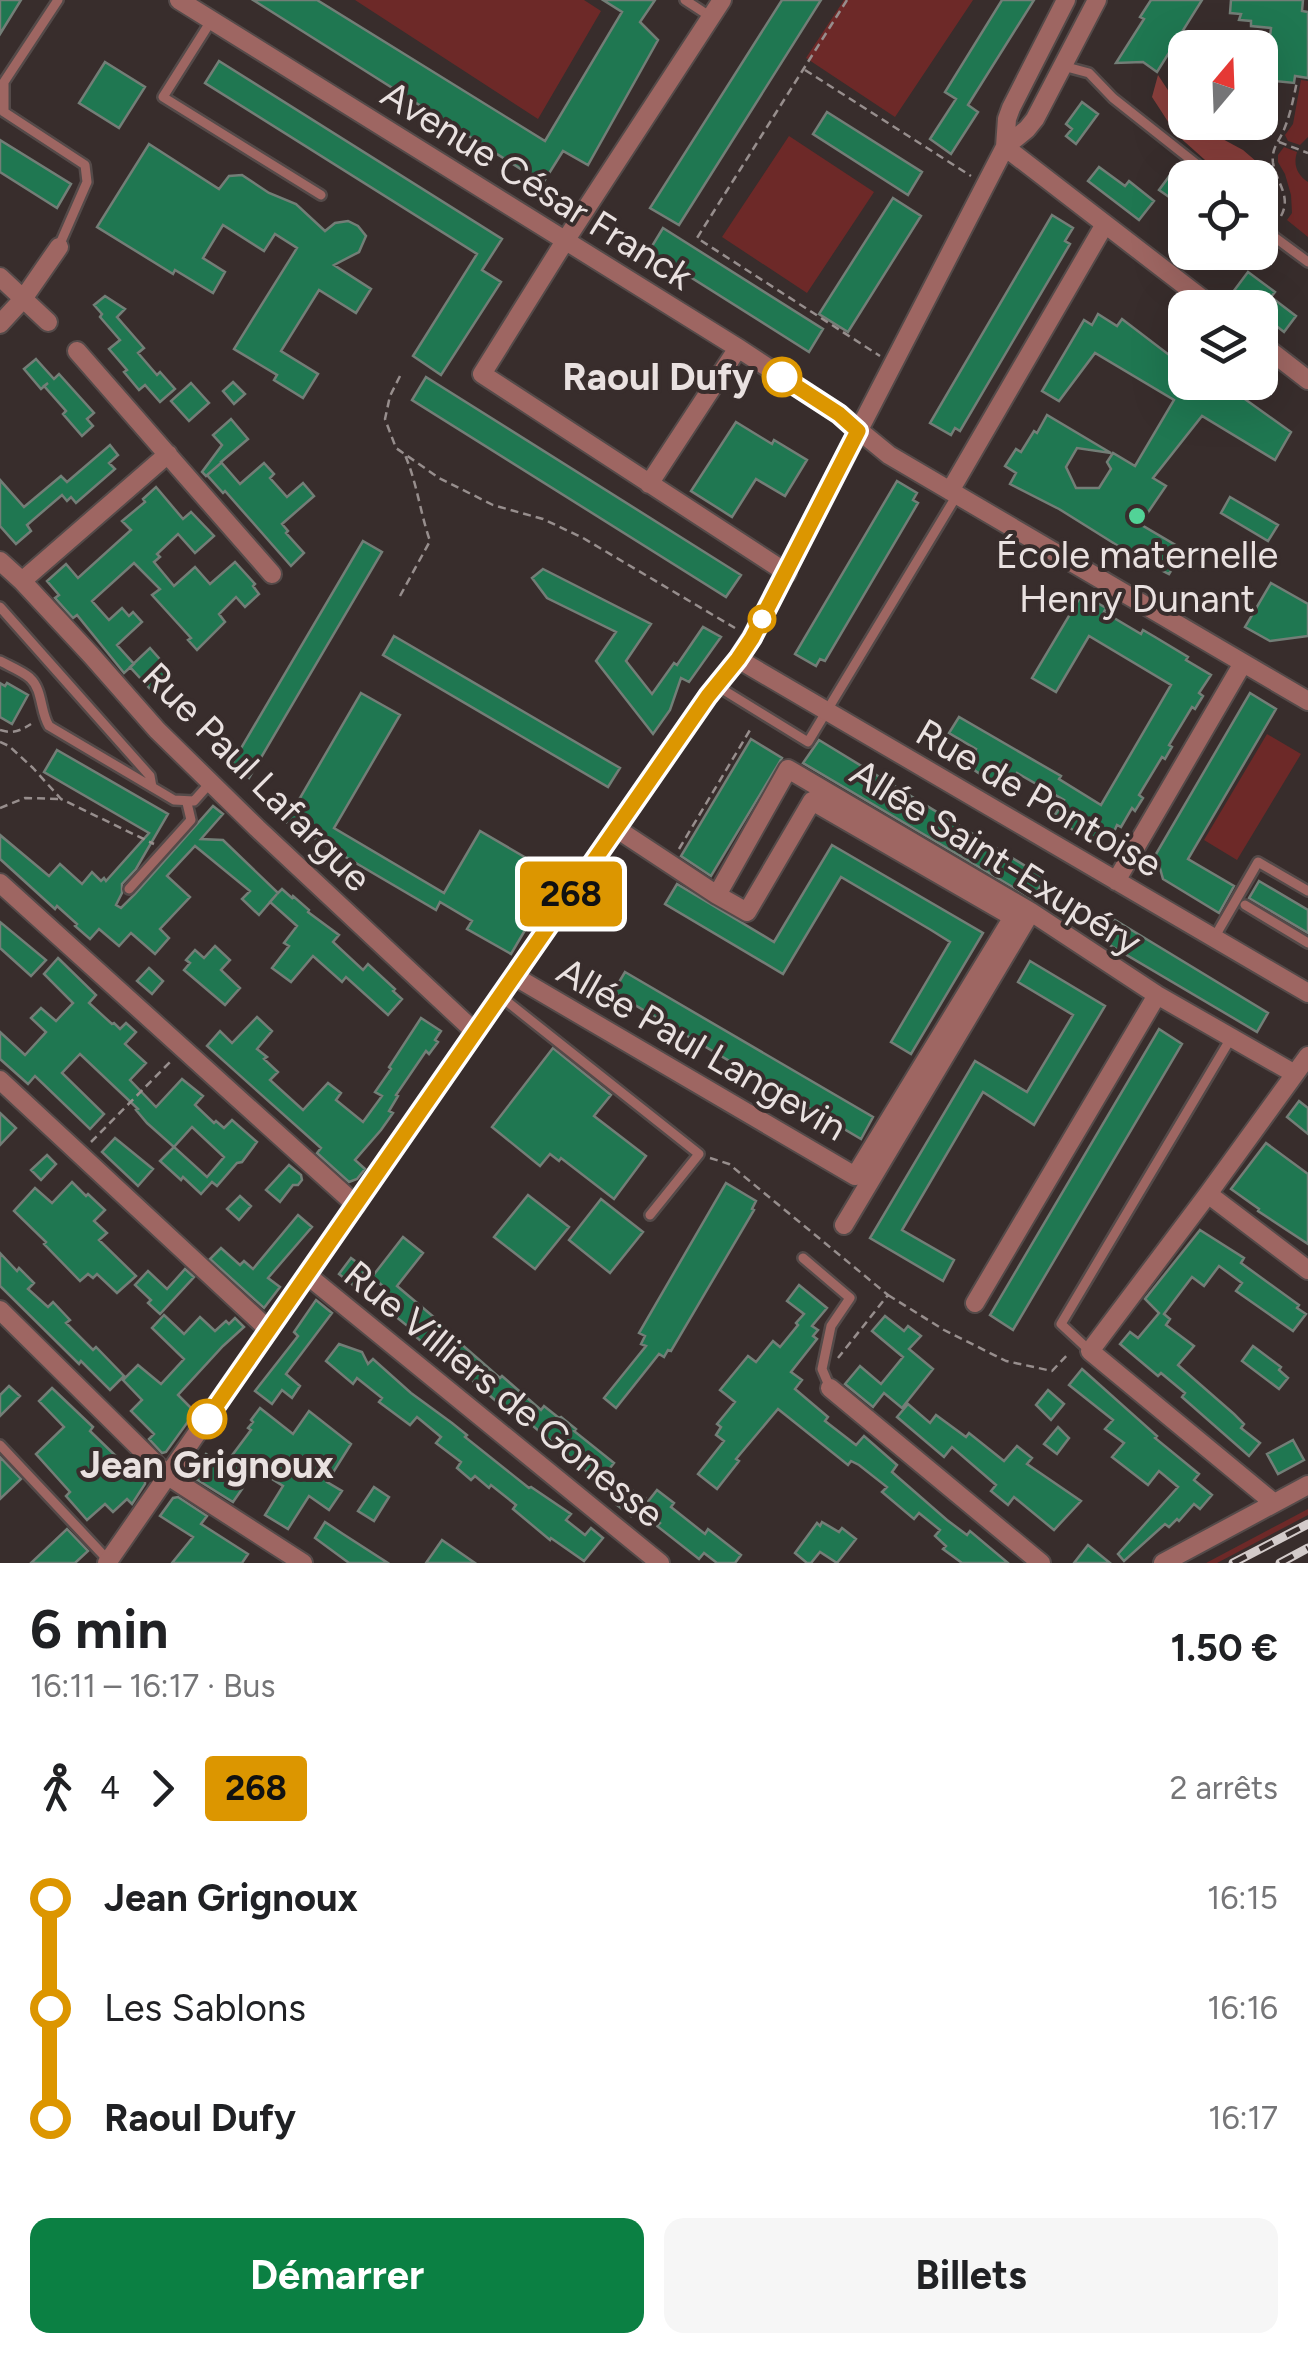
<!DOCTYPE html>
<html lang="fr">
<meta charset="utf-8">
<style>
body{margin:0;font-family:Figtree,sans-serif;background:#f6f6f6;color:#202124;height:100vh;display:flex;flex-direction:column;font-size:38px;white-space:nowrap}
*{box-sizing:border-box;margin:0}
p{font-size:32px;color:#757577}
.icon{flex:none;width:55px;height:55px;fill:none;stroke:currentColor;stroke-width:2;stroke-linecap:round;stroke-linejoin:round}
.map{position:relative;height:1563px;overflow:hidden}
.sheet{display:flex;flex-direction:column;background:#fff;flex:1}
.sheet>*{flex:none}
.badge{padding:0 20px;border-radius:8px;font-size:35px;line-height:65px}
.needle{width:65px;rotate:19deg}
.fabs{position:absolute;left:1168px;top:30px;display:grid;gap:20px}
.fabs a{display:grid;place-items:center;width:110px;height:110px;border-radius:20px;background:#fff;box-shadow:0 10px 40px #0002;font-size:50px}
.map>.badge{position:absolute;translate:-50% -50%;box-shadow:0 0 0 5px #fff}
.legs{display:flex;align-items:center;gap:15px;height:110px;padding:0 30px;font-size:32px}
.legs p{margin-inline-start:auto}
.overview{display:flex;align-items:center;justify-content:space-between;height:170px;padding:0 30px}
h1{font-size:55px;font-weight:700;line-height:75px}
.primary-button{display:flex;gap:20px;margin-top:auto;padding:20px 30px}
.primary-button a{flex:1;height:115px;border-radius:20px;background:#0b8043;color:#fff;font-size:40px;font-weight:700;line-height:115px;text-align:center}
.primary-button a+a{background:#f6f6f6;color:#202124}
ul{padding:0 30px;list-style:none}
li{display:flex;align-items:center;gap:35px;height:110px;font-size:38px}
li i{display:grid;place-items:center;width:15px;height:100%;margin:0 12px;background:currentColor}
li i::after{content:'';width:25px;height:25px;margin:-12px;border:8px solid;border-radius:50%;background:#fff}
li p{margin-inline-start:auto}
li:first-child i{background:linear-gradient(#0000 50%,currentColor 0)}
li:last-child i{background:linear-gradient(currentColor 50%,#0000 0)}
.map>svg:first-child{display:block}
</style>
<div class="map">
<svg width="1308" height="1563" viewBox="0 0 1308 1563">
<rect width="100%" height="100%" fill="#382d2c"/>
<!-- green -->
<path fill="#6d2928" d="M355,0H584L601,11L538,119Z
M844,0H973L895,117L806,58Z
M1301,80L1308,81V137L1300,145L1288,141L1285,135L1293,124Z
M789,136L874,192L807,293L722,237Z
M1284,147L1297,152C1293,165 1297,175 1308,182V237L1287,220L1292,213L1291,195L1285,174L1278,162V155Z
M1267,734L1301,754L1237,860L1204,840Z
M1308,1509V1515L1217,1563H1206Z"/>
<!-- forest -->
<path fill="#893f3c" d="M1158,75L1185,116V122L1193,123L1243,150L1257,162L1256,170L1273,181L1274,202L1260,197V178L1224,177L1176,134L1152,97Z"/>
<!-- building -->
<path fill="#1f7751" stroke="#737e77" stroke-width="2.5" fill-rule="evenodd" d="M0,0H21L0,34Z
M253,0H317L545,141L622,12L603,0H655L640,22L658,40L588,165L563,151L543,183Z
M782,0H821L679,225L650,208Z
M1002,0H1034L968,105L978,112L951,154L930,139L956,99L945,92Z
M1151,0H1202L1157,72L1143,62L1116,63L1144,19L1140,17Z
M1231,0H1303L1302,11L1308,12V78L1295,76L1294,83L1265,80L1271,28L1251,26V21L1239,20L1241,14L1230,13Z
M219,61L502,239L482,270L501,282L441,375L413,356L477,254L205,83Z
M105,62L145,87L119,128L79,103Z
M1082,102L1098,114L1076,144L1066,136L1072,129L1066,124Z
M827,112L922,172L908,195L813,134Z
M0,140L71,184L57,208L0,172Z
M149,144L219,189L229,176L242,175L269,193L296,204L325,231L335,223L348,221L358,226L366,236L359,252L334,265L371,289L356,313L319,290L281,351L318,374L303,398L274,380L277,375L234,349L297,248L275,234L264,251L223,225L203,258L225,272L213,293L175,270L173,274L97,227Z
M1099,167L1125,186L1129,181L1154,201L1139,220L1088,181Z
M1173,171L1185,181V208L1159,190Z
M893,198L921,216L848,332L819,314Z
M1052,215L1073,228L1065,241L1070,244L960,431L955,428L951,435L930,423Z
M663,228L823,329L809,352L649,251Z
M1248,272L1275,292L1271,297L1296,316L1284,332L1260,313V308H1253L1233,292Z
M105,296L125,309L117,317L144,348L138,353L157,375L160,372L175,389L160,402L145,385L139,390L124,372L127,370L109,349L120,340L100,317L102,314L94,305Z
M1098,314L1117,326L1122,319L1185,367V382H1221L1291,432L1275,460L1202,416L1153,478L1166,486L1140,524L1184,550L1169,574L1139,559L1059,509L1010,484L1016,473L1005,466L1016,449L1021,452L1034,431L1037,433L1047,415L1111,453L1077,448L1066,467L1076,488H1099L1111,469L1107,462L1113,453L1135,466L1174,400L1095,353L1059,401L1042,391L1084,320L1092,325Z
M36,359L54,379L59,374L94,413L87,419L93,426L82,436L63,414L66,411L44,386L48,383L41,389L24,369Z
M426,377L741,575L726,597L412,400Z
M233,382L245,394L234,404L223,391Z
M191,383L209,403L189,421L171,401Z
M231,419L248,439L221,462L240,484L264,463L274,474L270,478L287,497L303,483L314,496L282,524L288,531L286,533L304,553L291,566L225,491L223,493L207,475L221,463L206,476L202,472L222,445L213,435Z
M736,422L772,444L774,440L807,460L785,496L756,479L732,517L691,491Z
M110,445L118,455L109,463L115,469L76,503L71,497L67,501L62,495L27,525L31,531L16,544L0,526V480L24,507L61,476L67,482Z
M897,481L917,493L913,500L918,503L825,661L820,659L816,666L795,654Z
M156,487L183,519L191,512L214,536L195,553L178,534L157,554L160,557L154,562L174,586L195,567L210,584L235,562L255,584L253,586L259,594L245,607L236,597L219,614L225,622L197,650L188,640L191,638L152,595L160,589L134,563L92,601L109,620L122,608L129,616L133,612L142,622L117,645L134,664L124,673L77,615L73,618L55,598L59,595L47,581L66,564L78,578L131,530L122,521L145,502L143,499Z
M1230,497L1278,525L1268,541L1221,513Z
M363,541L382,552L249,778L230,767Z
M543,569L651,624L626,661L652,694L674,663L677,665L703,627L721,637L689,682L681,678L670,710L653,734L596,661L616,632L547,598L532,578Z
M1271,583L1308,604V636L1270,641L1245,627Z
M1082,594L1106,608L1104,612L1141,634L1143,630L1155,637L1188,657L1186,660L1211,675L1199,693L1203,696L1195,709L1192,707L1169,745L1172,747L1165,759L1162,757L1139,795L1143,798L1135,811L1132,808L1121,827L1117,825L1113,834L1090,840L1053,818L1064,800L1017,773L1006,792L967,765L976,749L949,733L959,717L1061,776L1059,779L1101,805L1171,685L1089,636L1056,692L1032,678Z
M394,636L620,768L608,787L383,655Z
M150,648L172,673L152,691L130,667Z
M0,683L5,686L7,683L28,695L12,724L0,717Z
M361,693L400,715L334,828L444,893L480,831L557,876L511,954L467,929L472,921L440,902L436,910L286,822Z
M1250,693L1276,709L1188,859L1234,886L1219,913L1163,879L1156,854Z
M751,739L782,758L711,876L681,856Z
M819,740L1045,878L1033,899L803,763Z
M57,750L168,814L136,869L122,884V893L116,905L121,908L135,894L213,806L223,814L201,839L223,840L278,893L282,889L292,898L293,896L309,910L308,912L339,935L333,942L363,970L368,964L395,989L393,991L402,999L388,1015L346,977L342,982L313,956L291,982L272,968L289,946L284,943L297,926L270,902L277,894L259,915L242,899L250,891L195,846L167,876L190,897L160,929L169,938L155,954L131,933L119,946L99,929L90,939L75,926L77,924L57,906L55,909L0,859V835L49,876L60,864L82,884L92,872L101,881L104,878L106,881L149,833L44,772Z
M832,845L983,933L911,1054L891,1042L950,942L931,930L841,877L783,974L665,904L677,884L774,942Z
M1259,881L1308,910V933L1249,898Z
M1115,920L1268,1013L1257,1032L1103,941Z
M0,922L46,960L31,976L0,948Z
M215,946L230,960L221,970L240,988L225,1005L184,970L190,963L186,960L195,950L204,958Z
M58,958L96,995L89,1003L112,1024L114,1023L120,1029L126,1023L136,1032L125,1044L146,1063L130,1080L156,1107L182,1079L203,1096L195,1105L214,1123L216,1121L224,1128L232,1120L257,1142L242,1162L237,1163L217,1186L212,1182L201,1194L183,1177L181,1180L160,1161L174,1147L147,1123L136,1110L138,1109L80,1054L62,1073L104,1114L90,1129L35,1076L28,1084L0,1059V1032L25,1055L46,1032L31,1018L41,1008L56,1021L73,1003L44,974ZM192,1127L224,1157L207,1177L174,1147Z
M1030,961L1105,1006L1034,1125L983,1092L902,1230L954,1260L943,1281L870,1238L975,1061L1027,1092L1073,1015L1018,982Z
M149,968L163,981L152,994L137,981Z
M625,972L873,1117L861,1139L613,992Z
M257,1017L272,1031L257,1049L267,1057L264,1059L278,1072L270,1080L303,1110L328,1083L341,1093L336,1100L363,1122L382,1096L375,1092L391,1069L389,1067L421,1018L441,1031L435,1040L438,1042L429,1054L426,1051L396,1095L398,1096L389,1111L393,1113L381,1130L355,1160L365,1169L357,1179L349,1182L317,1153L321,1148L207,1046L220,1031L232,1043Z
M1159,1029L1182,1044L1013,1330L990,1315Z
M553,1048L611,1095L594,1116L646,1156L614,1199L561,1158L559,1161L550,1154L540,1166L492,1127Z
M1299,1101L1308,1108V1134L1287,1117Z
M0,1113L16,1128L0,1145Z
M115,1138L153,1169L138,1186L102,1152Z
M1266,1143L1308,1174V1244L1258,1211L1259,1209L1231,1189Z
M47,1155L56,1164L41,1180L31,1170Z
M289,1165L301,1175L302,1180L298,1185H293L280,1202L266,1190Z
M72,1182L86,1196L88,1194L105,1210L94,1221L107,1233L99,1240L136,1276L117,1293L97,1274L93,1278L88,1274L80,1281L44,1244L46,1242L14,1211L35,1188L52,1203Z
M726,1183L756,1201L752,1209L754,1210L671,1351L668,1350L664,1357L659,1354L616,1408L604,1398L646,1346L641,1344L645,1336L639,1333Z
M528,1195L569,1227L535,1269L494,1237Z
M240,1196L251,1206L239,1220L227,1209Z
M601,1199L643,1232L610,1273L569,1240Z
M298,1215L312,1227L268,1278L280,1287L264,1308L210,1259L221,1248L240,1265L244,1261L253,1269Z
M1200,1230L1244,1258L1241,1263L1299,1305L1297,1308L1306,1314L1293,1331L1236,1291L1242,1283L1219,1266L1204,1286L1192,1277L1164,1314L1170,1319L1166,1325L1194,1346L1178,1365L1234,1414L1244,1424L1241,1428L1260,1443L1249,1456L1182,1397L1185,1393L1161,1373L1158,1376L1120,1344L1130,1332L1138,1338L1159,1313L1145,1299Z
M403,1237L423,1253L397,1286L454,1334L452,1336L500,1378L502,1376L541,1410L544,1406L559,1418L561,1417L576,1429L574,1431L614,1463L599,1482L520,1415L517,1419L439,1352L437,1355L408,1330L410,1328L374,1299L384,1287L372,1277Z
M0,1253L17,1271L19,1268L34,1283L28,1289L48,1307L53,1302L70,1320L66,1323L93,1350L96,1347L124,1376L110,1390L81,1361L79,1364L0,1286Z
M351,1258L366,1269L354,1286L339,1274Z
M185,1269L194,1277L160,1314L148,1303L151,1300L135,1285L148,1271L167,1289Z
M799,1285L827,1308L812,1326L818,1330L813,1336L817,1339L791,1372L802,1380L795,1389L828,1417L825,1421L856,1445L864,1436L897,1465L892,1472L947,1520L967,1535L970,1531L1008,1563H962L943,1549L946,1546L935,1536L940,1530L919,1513L914,1519L882,1492L887,1487L859,1465L851,1461L848,1465L778,1409L736,1459L739,1461L717,1489L698,1474L724,1441L716,1435L721,1427L717,1424L735,1402L720,1390L748,1356L756,1362L773,1341L780,1347L798,1325L796,1323L804,1314L787,1301Z
M316,1300L332,1313L286,1374L300,1386L292,1398L282,1390L272,1404L255,1391L298,1336L294,1332Z
M164,1315L184,1334L200,1317L215,1331L226,1321L229,1324L235,1318L244,1327L223,1346L178,1395L195,1412L166,1452L162,1453L149,1439L154,1434L131,1411L142,1400L123,1380L138,1365L161,1384L184,1359L152,1328Z
M885,1316L904,1331L908,1326L921,1336L909,1349L933,1369L902,1408L884,1393L873,1407L845,1384L860,1366L881,1384L903,1357L872,1331Z
M339,1344L362,1352L368,1364L373,1359L411,1393L452,1423L467,1435L465,1437L529,1488L531,1487L571,1514L566,1520L585,1535L591,1528L603,1538L584,1561L551,1538L550,1540L513,1509L516,1505L491,1485L489,1488L475,1476L471,1480L457,1468L461,1462L436,1443L441,1437L417,1417L410,1425L379,1402L382,1398L357,1378L353,1384L326,1361Z
M1253,1346L1281,1367L1279,1370L1288,1378L1279,1389L1242,1361Z
M1082,1369L1157,1436L1155,1438L1199,1474L1194,1480L1212,1495L1200,1509L1194,1504L1179,1521L1177,1519L1169,1527L1165,1524L1124,1561L1118,1554L1178,1487L1159,1471L1148,1485L1112,1457L1124,1443L1105,1429L1113,1420L1069,1385Z
M9,1386L20,1396L0,1416V1395Z
M52,1388L93,1427L90,1431L124,1464L145,1479V1484L132,1504L127,1499L113,1512L105,1504L87,1520L66,1496L70,1492L36,1454L64,1427L39,1401Z
M1048,1390L1064,1404L1051,1420L1036,1405Z
M908,1404L930,1423L936,1415L966,1437L969,1433L1004,1461L1017,1446L1032,1458L1027,1464L1081,1501L1054,1530L1014,1497L1008,1505L991,1491L996,1485L952,1447L944,1457L897,1417Z
M260,1408L293,1434L309,1411L351,1444L327,1482L342,1491L329,1510L309,1496L288,1529L265,1515L283,1486L256,1469L233,1502L196,1479L195,1470L206,1454L224,1466L251,1430L248,1428L253,1422L251,1420Z
M1058,1427L1069,1438L1057,1454L1044,1444Z
M1293,1440L1304,1460L1278,1474L1267,1454Z
M0,1457L21,1479L0,1499Z
M374,1487L389,1497L374,1521L358,1511Z
M630,1489L645,1498L631,1516L617,1505Z
M657,1490L674,1503L671,1507L705,1534L708,1529L741,1555L735,1563H717L704,1553L699,1559L657,1526L660,1523L642,1509Z
M178,1497L207,1516L201,1524L248,1554L242,1563H172L193,1537L160,1516L173,1498Z
M325,1522L343,1534L388,1563H349L315,1538Z
M822,1522L839,1532L842,1528L856,1539L837,1563L820,1552L811,1563H807L795,1553L817,1523L820,1526Z
M67,1529L88,1551L75,1563H31Z
M442,1540L475,1563H426Z
M1088,1545L1110,1563H1074Z"/>
<g fill="none" stroke-linecap="round" stroke-linejoin="round">
<defs>
<path id="lane" d="M58,0L4,82V112L85,165L87,182L59,246
M685,0L711,17
M211,21L163,97L321,195
M1063,66L1089,73L1113,98L1214,178
M1260,211L1264,214L1273,236L1308,262
M0,607L150,776L152,787
M0,661C9,666 22,671 30,678C43,690 40,712 49,726L174,800L194,801L210,783
M717,686L808,742L957,495
M129,889L191,820L187,803
M1245,905L1308,943
M1214,938L1258,862L1308,891
M500,996L699,1154L650,1215
M803,1258L850,1298L831,1326L822,1369L830,1388
M1090,1351L1061,1324L1231,1038
M0,1445L108,1560"/>
<path id="street" d="M179,0L738,348L839,414L889,455L1308,701
M722,0L565,241L482,374L787,573
M1005,147L1214,308
M1005,147L1027,129L1035,119L1097,0
M0,277L48,322
M0,324L23,299L59,247
M1260,343L1308,380
M77,351L272,574
M649,484L738,348
M950,491L1105,224
M0,561L22,581L91,655L157,730L257,828L475,1032
M22,581L168,454
M738,659L1308,993
M617,829L717,895L788,769L1031,912L1157,995L1295,1074
M1116,881L1243,663
M0,883L356,1205
M514,976L855,1176L1013,917L812,801L747,912L717,895
M0,1080L269,1330
M1208,1194L1308,1270
M844,1225L1031,912
M307,1275L660,1563
M975,1303L1157,995
M0,1310L168,1476L303,1563
M830,1388L1041,1563
M1274,1503L1090,1351L1208,1194L1308,1056
M107,1563L708,696L738,659L752,637L1005,147L1007,119L1011,108L1066,0
M1163,1563L1308,1485"/>
</defs>
<!-- lane casing -->
<use href="#lane" stroke="#544a49" stroke-width="14"/>
<!-- street casing -->
<use href="#street" stroke="#544a49" stroke-width="22"/>
<!-- path -->
<path stroke="#978e8d" stroke-width="2.5" stroke-dasharray="8 5" stroke-linecap="butt" d="M847,0L697,238L880,356
M805,70L971,176
M1279,142L1308,153
M1281,216C1292,196 1276,182 1273,163C1271,147 1280,141 1285,127C1291,112 1294,96 1297,81
M400,376L390,396L385,419L396,448L439,478L493,505L543,519L583,538L735,628
M400,596L430,541C420,512 417,483 405,455
M0,730C13,734 20,731 31,724
M0,742L9,746L33,768L61,799L154,844
M0,808L25,798L60,799
M679,849L750,730
M91,1142L170,1062
M710,1158L729,1164L888,1295L838,1358
M888,1295L944,1330L1006,1361L1052,1371L1069,1353"/>
<!-- lane -->
<use href="#lane" stroke="#9e6662" stroke-width="9"/>
<!-- street -->
<use href="#street" stroke="#9e6662" stroke-width="18"/>
<defs>
<path id="rail" d="M1233,1563L1308,1524
M1280,1563L1308,1548"/>
</defs>
<!-- rail casing -->
<use href="#rail" stroke="#d3cbca" stroke-width="9"/>
<!-- rail -->
<use href="#rail" stroke="#382d2c" stroke-width="5" stroke-dasharray="15" stroke-linecap="butt"/>
</g>
<g fill="none" stroke-linecap="round" stroke-linejoin="round">
<defs>
<path id="line-1" d="M207,1419L708,696L738,659L752,638L858,431L839,414L782,377"/>
</defs>
<!-- line-1 casing -->
<use href="#line-1" stroke="#fff" stroke-width="22"/>
<!-- line-1 -->
<use href="#line-1" stroke="#dc9600" stroke-width="15"/>
</g>
<!-- markers -->
<g fill="#fff" stroke="#dc9600" stroke-width="5">
<circle cx="782" cy="377" r="18"/>
<circle cx="762" cy="619" r="12"/>
<circle cx="207" cy="1419" r="18"/>
</g>
<circle fill="#52d397" stroke="#382d2c" stroke-width="4" cx="1137" cy="516" r="10"/>
<g text-anchor="middle" dominant-baseline="central" stroke-width="8" stroke-linejoin="round" paint-order="stroke">
<!-- street labels -->
<g font-size="38" fill="#e9e1e0" stroke="#382d2c">
<text transform="translate(537 185) rotate(32)">Avenue César Franck</text>
<text transform="translate(257 777) rotate(45)">Rue Paul Lafargue</text>
<text transform="translate(1039 798) rotate(30)">Rue de Pontoise</text>
<text transform="translate(996 857) rotate(32)">Allée Saint-Exupéry</text>
<text transform="translate(702 1049) rotate(30)">Allée Paul Langevin</text>
<text transform="translate(504 1394) rotate(39)">Rue Villiers de Gonesse</text>
</g>
<!-- stop labels -->
<g font-size="38" font-weight="bold" fill="#e9e1e0" stroke="#382d2c" text-anchor="end">
<text x="754" y="377">Raoul Dufy</text>
<text x="207" y="1465" text-anchor="middle">Jean Grignoux</text>
</g>
<!-- poi labels -->
<g font-size="38" fill="#e9e1e0" stroke="#382d2c">
<text x="1137" y="555">École maternelle<tspan x="1137" dy="44">Henry Dunant</tspan></text>
</g>
</g>
</svg>
<div class="fabs">
<a><svg class="needle" viewBox="-14 -14 28 28"><path d="M0-13l5 13h-10z" fill="#e53935"/><path d="M0 13l5-13h-10z" fill="#757577"/></svg></a>
<a><svg class="icon" aria-label="locate" viewBox="0 0 24 24"><circle cx="12" cy="12" r="6"/><path d="M12 2v4M12 18v4M2 12h4M18 12h4"/></svg></a>
<a><svg class="icon" aria-label="layers" viewBox="0 0 24 24"><path d="M12 4l9 5-9 5-9-5zM3 14l9 5 9-5"/></svg></a>
</div>
<b class="badge" style="left:571px;top:894px;background:#dc9600;color:#111">268</b>
</div>
<section class="sheet">
<div class="overview"><div><h1>6 min</h1><p>16:11 – 16:17 · Bus</p></div><b>1.50 €</b></div>
<div class="legs"><svg class="icon" aria-label="walk" viewBox="0 0 24 24"><circle cx="13" cy="4" r="2"/><path d="M13 8l-2 6 4 7M11 14l-3 7M7 12l3-4h3l4 4"/></svg>4<svg class="icon" aria-label="forward" viewBox="0 0 24 24"><path d="M9 5l7 7-7 7"/></svg><b class="badge" style="background:#dc9600;color:#111">268</b><p>2 arrêts</p></div>
<ul>
<li><i style="color:#dc9600"></i><b>Jean Grignoux</b><p>16:15</p></li>
<li><i style="color:#dc9600"></i><span>Les Sablons</span><p>16:16</p></li>
<li><i style="color:#dc9600"></i><b>Raoul Dufy</b><p>16:17</p></li>
</ul>
<div class="primary-button"><a>Démarrer</a><a>Billets</a></div>
</section>
